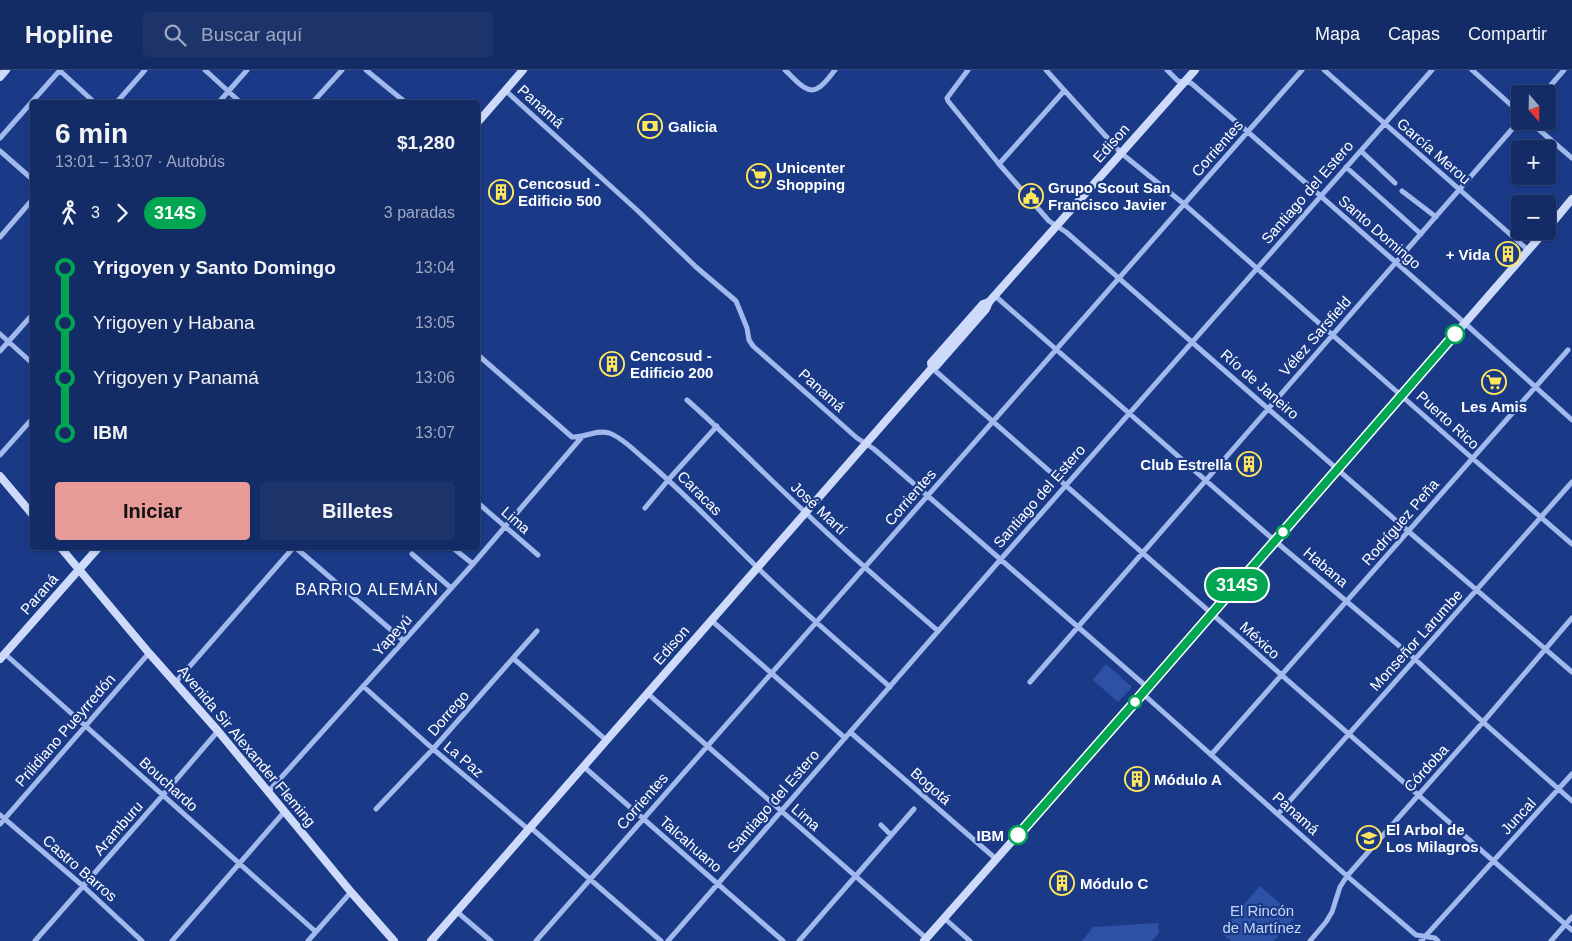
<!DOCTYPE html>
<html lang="es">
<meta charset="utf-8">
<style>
body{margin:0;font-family:Helvetica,sans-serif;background:#1d346b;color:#f1f3f6;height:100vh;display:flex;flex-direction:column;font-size:19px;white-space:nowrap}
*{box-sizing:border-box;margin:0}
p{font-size:16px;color:#9da7bf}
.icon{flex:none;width:28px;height:28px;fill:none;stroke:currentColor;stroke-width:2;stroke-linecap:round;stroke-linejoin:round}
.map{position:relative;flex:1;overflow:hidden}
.drawer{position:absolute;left:30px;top:30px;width:450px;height:450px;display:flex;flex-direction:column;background:#142c65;border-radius:5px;box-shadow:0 1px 4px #0004,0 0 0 1px #334879}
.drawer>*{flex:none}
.badge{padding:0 10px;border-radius:16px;font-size:18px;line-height:32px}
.needle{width:32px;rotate:160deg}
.buttons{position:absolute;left:1511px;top:15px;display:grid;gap:10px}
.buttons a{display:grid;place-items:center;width:45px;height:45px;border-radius:5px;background:#142c65;box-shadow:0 1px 4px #0004,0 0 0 1px #334879;font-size:25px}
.map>.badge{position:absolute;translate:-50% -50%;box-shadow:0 0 0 2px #fff}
.legs{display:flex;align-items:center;gap:8px;height:55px;padding:0 25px;font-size:16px}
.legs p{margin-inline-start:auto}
.headline{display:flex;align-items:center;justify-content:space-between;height:85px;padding:0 25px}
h1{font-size:28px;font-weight:700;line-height:38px}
.cta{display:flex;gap:10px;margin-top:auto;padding:10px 25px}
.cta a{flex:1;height:58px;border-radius:5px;background:#e69b98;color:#111;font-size:20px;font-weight:700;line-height:58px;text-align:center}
.cta a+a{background:#1d346b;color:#f1f3f6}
ul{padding:0 25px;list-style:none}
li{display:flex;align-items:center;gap:18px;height:55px;font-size:19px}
li i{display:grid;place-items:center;width:8px;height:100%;margin:0 6px;background:currentColor}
li i::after{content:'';width:12px;height:12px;margin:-6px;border:4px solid;border-radius:50%;background:#142c65}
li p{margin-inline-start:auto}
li:first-child i{background:linear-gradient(#0000 50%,currentColor 0)}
li:last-child i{background:linear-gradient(currentColor 50%,#0000 0)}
header{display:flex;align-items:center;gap:30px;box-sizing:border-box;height:70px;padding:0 25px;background:#142c65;border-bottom:1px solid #334879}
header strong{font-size:24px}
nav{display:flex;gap:28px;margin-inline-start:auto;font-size:18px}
.search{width:350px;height:45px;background:#1d346b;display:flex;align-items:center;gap:12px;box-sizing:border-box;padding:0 18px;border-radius:5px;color:#9da7bf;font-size:19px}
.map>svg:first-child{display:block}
</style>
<header>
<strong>Hopline</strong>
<div class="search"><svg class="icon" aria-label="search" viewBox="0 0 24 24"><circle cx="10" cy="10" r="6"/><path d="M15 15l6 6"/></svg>Buscar aquí</div>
<nav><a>Mapa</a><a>Capas</a><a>Compartir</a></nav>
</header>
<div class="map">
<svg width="1572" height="871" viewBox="0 0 1572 871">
<rect width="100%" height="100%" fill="#1a3a87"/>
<!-- green -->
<path fill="#2d52a5" d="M1106,594L1132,617L1118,632L1093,610Z
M1260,816L1295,847L1274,871H1231L1220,862Z
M1158,853L1159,863L1152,871H1082L1093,857Z"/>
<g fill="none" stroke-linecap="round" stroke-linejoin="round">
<!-- street -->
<path stroke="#a1b9ec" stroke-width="5" d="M59,0L94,32
M205,0L240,32
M366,0L405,32
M785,0C793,7 807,26 818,18C825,14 830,6 835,0
M968,0L947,28L948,31L999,94L1049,151L1066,162L1408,461L1572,602
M1046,0L1121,83L1184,134L1472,388L1572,474
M1167,0L1178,11L1191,13L1248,62L1459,248L1572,350
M1324,0L1528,180
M1472,0L1520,43
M506,21L638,141L696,197L736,231L747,258L749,270L753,276L857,368L874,379L1148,618
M1543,24L1564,0
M117,32L145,0
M219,32L247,0
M313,32L342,0
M1529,51L1572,88
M0,68L60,0
M0,81L32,109
M1361,81L1395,113
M999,94L1064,21
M1346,97L1421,164
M1402,121L1436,147
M0,167L32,130
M994,225L1275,471L1416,590L1483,652L1572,731
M0,264L32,293
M0,281L32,245
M478,285L572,367C585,368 596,359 609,363C621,367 633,379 642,387C685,423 723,464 763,503C803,542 847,579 890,617
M932,298L1572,860
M687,330C728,366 765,405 805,442C848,484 893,522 938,561
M0,385L32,349
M478,433L538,485
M645,438L669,409L717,356
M296,478L404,571
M453,478L473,494
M412,484L451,518
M711,550L845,668
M5,584L316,862
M513,588L606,670
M176,612L293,478
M1030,612L1520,50
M363,616L433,679L528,759
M647,623L926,868
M1143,624L1347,806L1416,865L1435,868L1438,871
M850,662L996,789
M1211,685L1568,280
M583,696L783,871
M269,721L473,494L581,368
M376,739L433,679L537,561
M1278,744L1572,412
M0,745L83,816L142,871
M0,754L149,583
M881,755L891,765
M530,757L661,871
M456,841L491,871
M944,848L970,871
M35,871L163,725L218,661
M172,871L285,741
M308,871L351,822
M536,871L1302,0
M668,871L1001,489L1432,0
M799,871L914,739
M1310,871L1326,852L1332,842L1340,817L1347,806L1483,652L1572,548
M1421,871L1572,704
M1551,871L1572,847"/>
<!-- secondary -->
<path stroke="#cddaf9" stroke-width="8" d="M0,7L6,0
M478,52L523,0
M1548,158L1572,129
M932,298L931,293L983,234L989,232
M0,406L32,444
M61,478L149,583L218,661L351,822L394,871
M0,589L98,478
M431,871L932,298L936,296L986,239L989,232L1195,0
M924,871L1135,632L1545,161"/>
</g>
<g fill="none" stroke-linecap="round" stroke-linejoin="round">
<defs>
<path id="line-1" d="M1018,765L1135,632L1455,264"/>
</defs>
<!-- line-1 casing -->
<use href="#line-1" stroke="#fff" stroke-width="11"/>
<!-- line-1 -->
<use href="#line-1" stroke="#00a651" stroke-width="8"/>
</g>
<!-- icons -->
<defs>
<symbol id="bank-ring" viewBox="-11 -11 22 22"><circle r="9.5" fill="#1a3a87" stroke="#ffe65d" stroke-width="1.5"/><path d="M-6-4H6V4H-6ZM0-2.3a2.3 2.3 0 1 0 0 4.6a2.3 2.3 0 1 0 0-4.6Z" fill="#ffe65d"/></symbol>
<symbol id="supermarket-ring" viewBox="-11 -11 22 22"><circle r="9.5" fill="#1a3a87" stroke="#ffe65d" stroke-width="1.5"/><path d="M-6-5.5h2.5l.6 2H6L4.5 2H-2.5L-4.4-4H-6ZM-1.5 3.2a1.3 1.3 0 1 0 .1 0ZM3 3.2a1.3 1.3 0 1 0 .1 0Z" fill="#ffe65d"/></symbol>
<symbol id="building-ring" viewBox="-11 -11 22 22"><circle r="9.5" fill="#1a3a87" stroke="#ffe65d" stroke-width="1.5"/><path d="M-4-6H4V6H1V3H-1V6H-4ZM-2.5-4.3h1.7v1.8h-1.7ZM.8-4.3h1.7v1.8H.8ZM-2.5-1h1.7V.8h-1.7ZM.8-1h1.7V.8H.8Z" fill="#ffe65d"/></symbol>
<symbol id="civic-ring" viewBox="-11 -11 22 22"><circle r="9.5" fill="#1a3a87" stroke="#ffe65d" stroke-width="1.5"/><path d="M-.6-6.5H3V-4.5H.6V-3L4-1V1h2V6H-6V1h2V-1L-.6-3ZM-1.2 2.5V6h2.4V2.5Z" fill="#ffe65d"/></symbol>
<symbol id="school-ring" viewBox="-11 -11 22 22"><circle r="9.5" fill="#1a3a87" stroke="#ffe65d" stroke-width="1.5"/><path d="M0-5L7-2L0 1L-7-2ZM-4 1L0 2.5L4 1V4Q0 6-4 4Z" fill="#ffe65d"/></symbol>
</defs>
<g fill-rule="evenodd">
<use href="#bank-ring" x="636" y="42" width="28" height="28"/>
<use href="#supermarket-ring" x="745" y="92" width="28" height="28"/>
<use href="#building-ring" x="487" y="108" width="28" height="28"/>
<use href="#civic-ring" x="1017" y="112" width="28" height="28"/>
<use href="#building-ring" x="1494" y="170" width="28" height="28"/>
<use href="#building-ring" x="598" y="280" width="28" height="28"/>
<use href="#supermarket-ring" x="1480" y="298" width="28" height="28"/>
<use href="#building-ring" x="1235" y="380" width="28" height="28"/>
<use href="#building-ring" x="1123" y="695" width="28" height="28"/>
<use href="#school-ring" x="1355" y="754" width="28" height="28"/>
<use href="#building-ring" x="1048" y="799" width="28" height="28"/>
</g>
<!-- markers -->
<g fill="#fff" stroke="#00a651" stroke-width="2.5">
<circle cx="1455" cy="264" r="9"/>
<circle cx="1283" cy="462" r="6"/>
<circle cx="1135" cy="632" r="6"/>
<circle cx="1018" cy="765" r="9"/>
</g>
<g text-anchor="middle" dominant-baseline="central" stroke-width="4.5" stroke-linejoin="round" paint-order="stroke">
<!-- street labels -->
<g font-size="15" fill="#fff" stroke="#1a3a87">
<text transform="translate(541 36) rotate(42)">Panamá</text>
<text transform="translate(1111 73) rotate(-48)">Edison</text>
<text transform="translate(1217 78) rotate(-49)">Corrientes</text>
<text transform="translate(1434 81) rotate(41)">García Merou</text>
<text transform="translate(1307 122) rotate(-49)">Santiago del Estero</text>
<text transform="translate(1380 162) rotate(41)">Santo Domingo</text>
<text transform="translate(1315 266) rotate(-49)">Vélez Sarsfield</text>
<text transform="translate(1260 314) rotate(41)">Río de Janeiro</text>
<text transform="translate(822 320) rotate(42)">Panamá</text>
<text transform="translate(1448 350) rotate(42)">Puerto Rico</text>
<text transform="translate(700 423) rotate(45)">Caracas</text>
<text transform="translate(1039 426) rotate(-49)">Santiago del Estero</text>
<text transform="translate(910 427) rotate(-49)">Corrientes</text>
<text transform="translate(819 438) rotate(43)">José Martí</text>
<text transform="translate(516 450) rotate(41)">Lima</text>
<text transform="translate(1400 452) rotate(-49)">Rodríguez Peña</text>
<text transform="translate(1326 497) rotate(40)">Habana</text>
<text transform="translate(39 524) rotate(-49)">Paraná</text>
<text transform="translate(392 565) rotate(-48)">Yapeyú</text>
<text transform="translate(1260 570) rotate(42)">México</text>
<text transform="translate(1416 570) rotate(-48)">Monseñor Larumbe</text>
<text transform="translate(671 575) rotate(-49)">Edison</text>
<text transform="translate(448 643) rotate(-49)">Dorrego</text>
<text transform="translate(65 660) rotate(-49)">Prilidiano Pueyrredón</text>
<text transform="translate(247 676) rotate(50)">Avenida Sir Alexander Fleming</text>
<text transform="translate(464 689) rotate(40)">La Paz</text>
<text transform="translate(1426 698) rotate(-48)">Córdoba</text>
<text transform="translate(169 714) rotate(42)">Bouchardo</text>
<text transform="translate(931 716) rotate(41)">Bogotá</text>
<text transform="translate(642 731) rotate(-49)">Corrientes</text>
<text transform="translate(773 731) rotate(-49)">Santiago del Estero</text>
<text transform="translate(1296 743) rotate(42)">Panamá</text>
<text transform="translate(1518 746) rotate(-47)">Juncal</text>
<text transform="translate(806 747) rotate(41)">Lima</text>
<text transform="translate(118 758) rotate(-49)">Aramburu</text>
<text transform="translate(691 774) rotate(41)">Talcahuano</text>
<text transform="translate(80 798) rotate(41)">Castro Barros</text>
</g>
<!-- poi labels -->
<g font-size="15" font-weight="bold" fill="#fff" stroke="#1a3a87" text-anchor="start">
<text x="668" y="56">Galicia</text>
<text x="776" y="97">Unicenter<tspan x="776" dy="17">Shopping</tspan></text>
<text x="518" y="113">Cencosud -<tspan x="518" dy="17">Edificio 500</tspan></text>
<text x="1048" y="117">Grupo Scout San<tspan x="1048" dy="17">Francisco Javier</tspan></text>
<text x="1490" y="184" text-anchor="end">+ Vida</text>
<text x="630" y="285">Cencosud -<tspan x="630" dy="17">Edificio 200</tspan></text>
<text x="1494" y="336" text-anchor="middle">Les Amis</text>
<text x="1232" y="394" text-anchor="end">Club Estrella</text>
<text x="1154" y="709">Módulo A</text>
<text x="1386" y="759">El Arbol de<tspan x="1386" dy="17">Los Milagros</tspan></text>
<text x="1080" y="813">Módulo C</text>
</g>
<!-- stop labels -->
<g font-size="15" font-weight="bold" fill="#fff" stroke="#1a3a87" text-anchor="end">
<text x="1004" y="765">IBM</text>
</g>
<!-- park labels -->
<g font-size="15" fill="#c6d6f9" stroke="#1a3a87">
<text x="1262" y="840">El Rincón<tspan x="1262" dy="17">de Martínez</tspan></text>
</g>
<!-- neighbourhood labels -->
<g font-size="16" letter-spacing="1" fill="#fff" stroke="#1a3a87">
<text x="367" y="519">BARRIO ALEMÁN</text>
</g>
</g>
</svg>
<div class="buttons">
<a><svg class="needle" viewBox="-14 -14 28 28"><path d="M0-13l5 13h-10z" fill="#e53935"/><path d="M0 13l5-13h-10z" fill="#9da7bf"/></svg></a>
<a>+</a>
<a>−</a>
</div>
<b class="badge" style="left:1237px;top:515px;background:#00a651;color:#fff">314S</b>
<section class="drawer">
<div class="headline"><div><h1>6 min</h1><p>13:01 – 13:07 · Autobús</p></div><b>$1,280</b></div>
<div class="legs"><svg class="icon" aria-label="walk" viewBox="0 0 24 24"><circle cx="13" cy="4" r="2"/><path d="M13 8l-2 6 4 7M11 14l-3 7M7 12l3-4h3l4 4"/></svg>3<svg class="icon" aria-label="forward" viewBox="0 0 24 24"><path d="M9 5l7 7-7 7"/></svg><b class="badge" style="background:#00a651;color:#fff">314S</b><p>3 paradas</p></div>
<ul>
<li><i style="color:#00a651"></i><b>Yrigoyen y Santo Domingo</b><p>13:04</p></li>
<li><i style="color:#00a651"></i><span>Yrigoyen y Habana</span><p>13:05</p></li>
<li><i style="color:#00a651"></i><span>Yrigoyen y Panamá</span><p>13:06</p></li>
<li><i style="color:#00a651"></i><b>IBM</b><p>13:07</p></li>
</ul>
<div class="cta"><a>Iniciar</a><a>Billetes</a></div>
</section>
</div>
